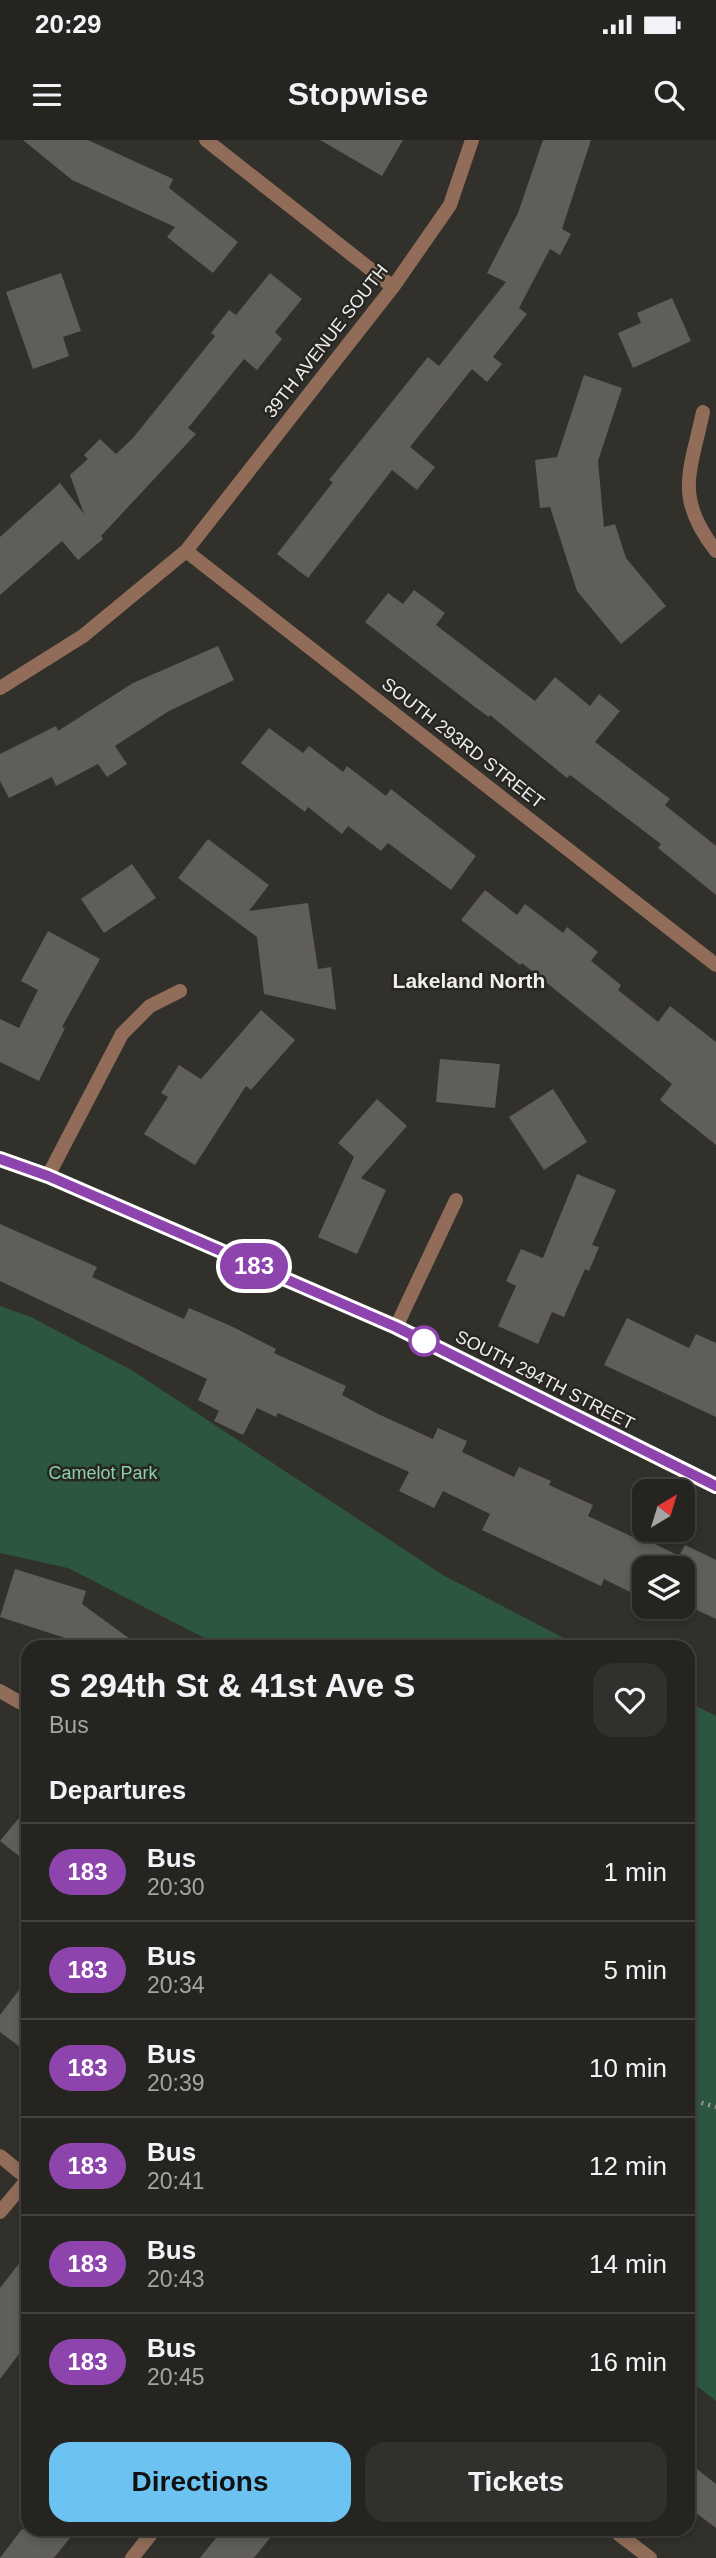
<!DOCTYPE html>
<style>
body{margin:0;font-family:Arial,sans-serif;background:#32302d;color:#f1f3f6;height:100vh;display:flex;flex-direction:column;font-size:26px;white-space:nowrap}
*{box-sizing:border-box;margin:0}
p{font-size:23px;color:#a4a4a5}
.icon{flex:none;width:38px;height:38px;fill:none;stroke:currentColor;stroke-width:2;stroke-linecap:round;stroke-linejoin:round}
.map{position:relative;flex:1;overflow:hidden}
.sheet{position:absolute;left:21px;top:1500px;width:674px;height:896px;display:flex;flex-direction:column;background:#262420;border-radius:21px;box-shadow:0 4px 10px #0003,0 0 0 2px #42413e}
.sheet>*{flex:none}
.badge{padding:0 14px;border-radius:23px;font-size:24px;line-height:46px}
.needle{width:46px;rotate:38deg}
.tools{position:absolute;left:632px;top:1339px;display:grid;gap:14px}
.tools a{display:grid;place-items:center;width:63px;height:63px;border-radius:14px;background:#262420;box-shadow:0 4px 10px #0003,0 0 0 2px #42413e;font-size:35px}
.map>.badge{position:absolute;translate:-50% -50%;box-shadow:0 0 0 4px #fff}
h2{padding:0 28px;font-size:26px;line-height:63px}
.round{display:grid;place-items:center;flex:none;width:74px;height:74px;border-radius:21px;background:#32302d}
.summary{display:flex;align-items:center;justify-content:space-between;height:119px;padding:0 28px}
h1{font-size:33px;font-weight:700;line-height:52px}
.cta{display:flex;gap:14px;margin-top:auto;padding:14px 28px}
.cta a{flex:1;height:80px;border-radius:21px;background:#6cc3f2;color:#111;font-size:28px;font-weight:700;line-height:80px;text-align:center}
.cta a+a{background:#32302d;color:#f1f3f6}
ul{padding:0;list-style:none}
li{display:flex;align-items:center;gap:21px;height:98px;padding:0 28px;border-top:2px solid #42413e}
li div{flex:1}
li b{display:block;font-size:26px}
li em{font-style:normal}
li .badge{min-width:77px;font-weight:700;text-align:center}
.status{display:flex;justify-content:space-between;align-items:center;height:49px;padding:0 35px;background:#262420;direction:ltr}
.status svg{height:19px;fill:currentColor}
header{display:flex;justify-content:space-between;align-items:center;height:91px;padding:0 28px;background:#262420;font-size:32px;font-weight:700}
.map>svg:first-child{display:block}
</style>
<div class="status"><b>20:29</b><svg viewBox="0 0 49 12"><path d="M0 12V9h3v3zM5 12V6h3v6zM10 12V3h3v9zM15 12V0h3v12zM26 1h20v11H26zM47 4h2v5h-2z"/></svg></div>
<header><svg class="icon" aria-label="menu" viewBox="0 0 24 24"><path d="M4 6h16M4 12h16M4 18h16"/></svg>Stopwise<svg class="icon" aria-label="search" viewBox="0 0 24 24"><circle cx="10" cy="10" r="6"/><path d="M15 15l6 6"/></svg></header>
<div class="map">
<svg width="716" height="2418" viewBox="0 0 716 2418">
<rect width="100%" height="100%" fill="#32302b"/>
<!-- green -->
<path fill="#2d5641" d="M0,1166L31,1177L133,1231L443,1435L581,1507H222L68,1428L0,1413Z
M688,1562L716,1576V2261L688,2239Z"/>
<!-- building -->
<path fill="#605e59" d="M23,0H88L173,39L169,48L238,102L213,133L167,97L175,87L72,40Z
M320,0H403L382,36Z
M543,0H591L562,89L571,94L560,115L550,109L519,168L527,174L493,217L502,224L487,242L472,229L410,307L435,327L417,350L392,330L308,438L277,414L333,342L329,340L428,217L439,226L506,142L487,133L518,73Z
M61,133L81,191L63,197L69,216L33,229L6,152Z
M270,133L302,159L275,192L282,199L257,230L244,219L188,288L196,294L101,396L103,399L78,420L62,401L0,455V397L60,343L84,374L70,335L88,319L84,315L100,299L116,314L133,298L215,196L211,193L229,170L236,175Z
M672,158L691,201L633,228L618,193L641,183L637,173Z
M584,235L622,248L598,321L604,387L615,384L626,418L666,466L621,504L577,451L550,367L540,368L535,320L557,317Z
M414,450L445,473L436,485L535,561L555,537L590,566L599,554L620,571L595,602L670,659L665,665L716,706V755L658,708L661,704L570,635L567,638L490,575L489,577L475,567L365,482L388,453L403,464Z
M218,506L234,540L169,571L115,606L127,624L107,637L98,624L56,646L52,637L9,658L0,641V614L56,586L58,591L133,543Z
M269,588L303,613L309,606L343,632L347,626L386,656L391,649L476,716L451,750L388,703L381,711L348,686L342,694L308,667L305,672L241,623Z
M208,699L269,745L249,771L308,763L318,829L331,827L336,870L264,854L257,797L178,738Z
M132,724L156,758L104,793L81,759Z
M485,750L517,775L525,764L563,793L567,787L598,812L591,821L621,845L618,850L658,882L670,866L716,902V1005L660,960L672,944L522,823L520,825L461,780Z
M48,791L100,819L62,887L65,888L39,941L0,922V879L19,888L38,850L21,841Z
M261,870L295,900L251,950L246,946L195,1025L144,994L168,957L161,953L179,925L201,939Z
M440,919L500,924L495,968L436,962Z
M553,949L587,1002L544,1030L509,977Z
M377,959L407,986L361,1038L386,1050L357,1114L318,1097L354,1017L338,1003Z
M577,1034L616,1050L592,1105L599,1107L589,1131L585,1129L564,1177L552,1172L538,1204L498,1186L516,1146L506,1141L521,1109L543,1118Z
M0,1084L97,1127L92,1137L184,1179L189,1168L231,1186L276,1209L274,1213L346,1246L342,1255L378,1274L433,1299L438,1288L467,1301L462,1312L514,1337L519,1327L551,1341L549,1345L593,1365L588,1376L637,1399L639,1396L679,1416L685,1405L716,1420V1479L682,1463V1428H644V1459L604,1439L601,1446L482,1390L490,1374L443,1351L434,1368L399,1351L409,1332L278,1273L276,1277L257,1268L243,1295L214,1281L219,1271L198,1260L207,1239L0,1141Z
M627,1178L689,1208L696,1194L716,1203V1277L604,1225Z
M15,1429L86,1451L82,1464L141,1507H93L0,1477Z
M28,1667V1723L0,1701Z
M28,1838V1913L0,1892V1875Z
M28,2112V2202L0,2239V2148Z
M688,2322L716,2344V2388L688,2367Z
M22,2389H77L54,2418H0Z
M223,2389H277L254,2418H200Z"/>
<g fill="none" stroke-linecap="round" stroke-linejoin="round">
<!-- path -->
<path stroke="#989793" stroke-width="4.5" stroke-dasharray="2 5" stroke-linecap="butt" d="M688,1959L716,1967"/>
<!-- street -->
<path stroke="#916d59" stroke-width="14" d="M206,0L393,147
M703,272C690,333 674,357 716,411
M186,411L716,825
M0,548L83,496L186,411L393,147L450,65L472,0
M0,1019L48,1036L396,1187L716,1346
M48,1036L122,894L150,866L180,851
M396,1187L456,1060
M0,1551L28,1567
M0,2016L28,2039L0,2072
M612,2389L650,2418
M132,2418L155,2389"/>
</g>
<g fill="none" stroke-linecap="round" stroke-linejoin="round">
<defs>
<path id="line" d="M0,1019L48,1036L396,1187L716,1346"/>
</defs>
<!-- line casing -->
<use href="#line" stroke="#fff" stroke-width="16"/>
<!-- line -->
<use href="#line" stroke="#8e44ad" stroke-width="10"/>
</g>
<!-- markers -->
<circle fill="#fff" stroke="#8e44ad" stroke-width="3.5" cx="424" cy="1201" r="14"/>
<g text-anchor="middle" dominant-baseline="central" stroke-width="5" stroke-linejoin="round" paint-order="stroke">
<!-- street labels -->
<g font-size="18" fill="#efeeeb" stroke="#282622">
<text transform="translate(326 201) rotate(-52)">39TH AVENUE SOUTH</text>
<text transform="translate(463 603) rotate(38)">SOUTH 293RD STREET</text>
<text transform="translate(545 1240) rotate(27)">SOUTH 294TH STREET</text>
</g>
<!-- park labels -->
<g font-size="18" fill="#8ad1ab" stroke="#282622">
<text x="103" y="1333">Camelot Park</text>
</g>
<!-- quarter labels -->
<g font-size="21" font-weight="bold" fill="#efeeeb" stroke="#282622">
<text x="469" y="840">Lakeland North</text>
</g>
</g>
</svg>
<div class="tools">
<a><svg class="needle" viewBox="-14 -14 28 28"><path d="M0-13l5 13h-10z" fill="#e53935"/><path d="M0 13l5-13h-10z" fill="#a4a4a5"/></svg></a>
<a><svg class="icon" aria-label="layers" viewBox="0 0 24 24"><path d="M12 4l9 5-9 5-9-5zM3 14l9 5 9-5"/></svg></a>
</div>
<b class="badge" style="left:254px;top:1126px;background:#8e44ad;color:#fff">183</b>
<section class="sheet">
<div class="summary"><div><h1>S 294th St &amp; 41st Ave S</h1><p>Bus</p></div><a class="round"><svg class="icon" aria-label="heart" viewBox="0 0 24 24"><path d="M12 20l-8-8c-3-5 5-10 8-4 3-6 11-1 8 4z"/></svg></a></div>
<h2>Departures</h2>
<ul>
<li><span class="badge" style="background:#8e44ad;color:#fff">183</span><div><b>Bus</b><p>20:30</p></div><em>1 min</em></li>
<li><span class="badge" style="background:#8e44ad;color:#fff">183</span><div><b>Bus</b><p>20:34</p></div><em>5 min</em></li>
<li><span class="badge" style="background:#8e44ad;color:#fff">183</span><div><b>Bus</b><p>20:39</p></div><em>10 min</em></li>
<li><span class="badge" style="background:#8e44ad;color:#fff">183</span><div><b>Bus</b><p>20:41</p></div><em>12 min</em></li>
<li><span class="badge" style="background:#8e44ad;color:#fff">183</span><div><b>Bus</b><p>20:43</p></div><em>14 min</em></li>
<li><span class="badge" style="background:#8e44ad;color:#fff">183</span><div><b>Bus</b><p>20:45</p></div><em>16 min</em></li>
</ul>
<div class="cta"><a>Directions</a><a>Tickets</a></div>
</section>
</div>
